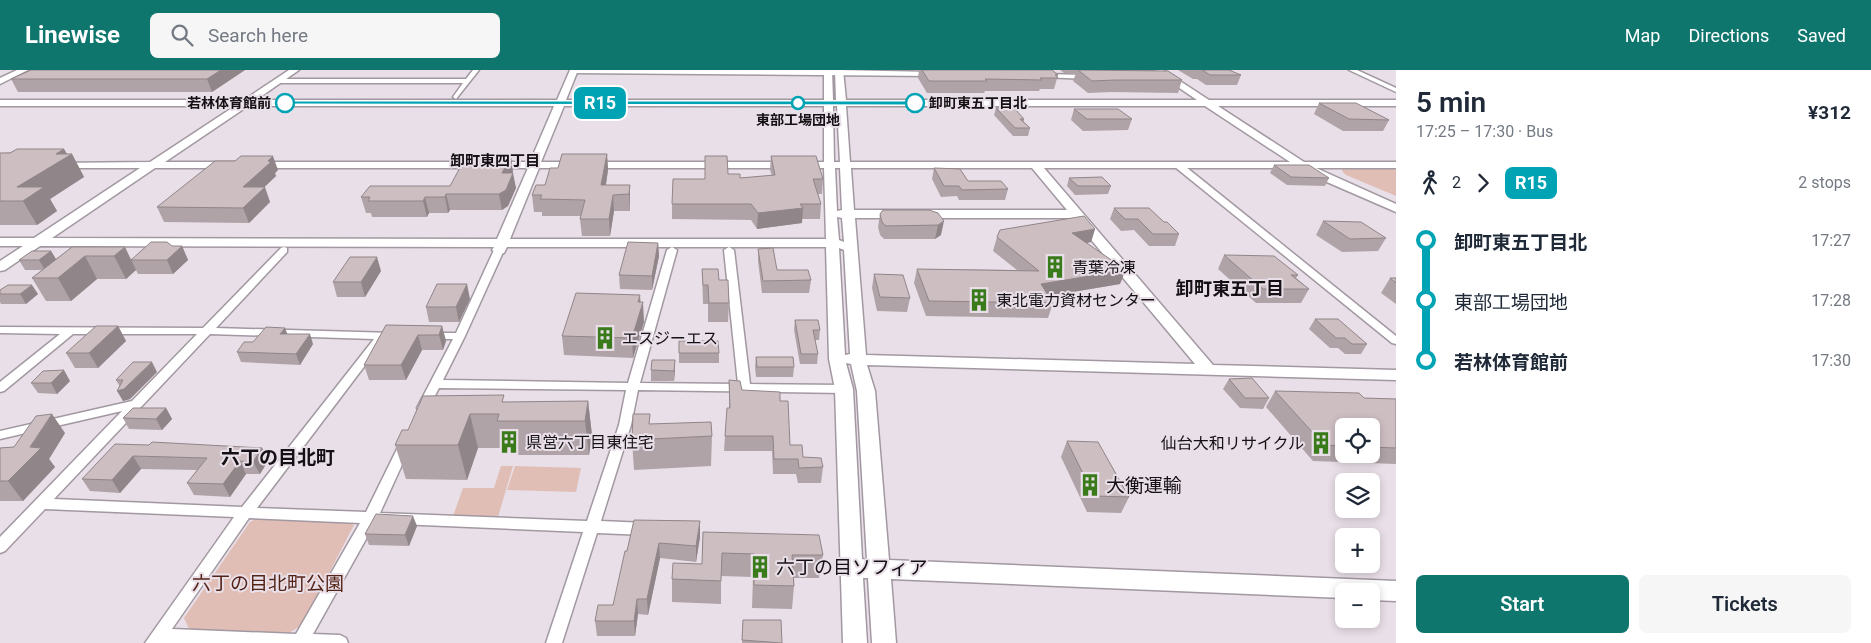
<!DOCTYPE html>
<meta charset="utf-8">
<style>
body{margin:0;font-family:Roboto,"Noto Sans JP",sans-serif;background:#f6f6f7;color:#1f2937;height:100vh;display:flex;flex-direction:column;font-size:19px;white-space:nowrap}
*{box-sizing:border-box;margin:0}
p{font-size:16px;color:#747a83}
.icon{flex:none;width:28px;height:28px;fill:none;stroke:currentColor;stroke-width:2;stroke-linecap:round;stroke-linejoin:round}
.map{position:relative;flex:1;overflow:hidden}
.side{display:flex;flex-direction:column;background:#fff;width:475px}
.side>*{flex:none}
.badge{padding:0 10px;border-radius:8px;font-size:18px;line-height:32px}
.controls{position:absolute;left:1335px;top:348px;display:grid;gap:10px}
.controls a{display:grid;place-items:center;width:45px;height:45px;border-radius:8px;background:#fff;box-shadow:0 2px 8px #0003;font-size:25px}
.map>.badge{position:absolute;translate:-50% -50%;box-shadow:0 0 0 2px #fff}
.legs{display:flex;align-items:center;gap:8px;height:55px;padding:0 20px;font-size:16px}
.legs p{margin-inline-start:auto}
.summary{display:flex;align-items:center;justify-content:space-between;height:85px;padding:0 20px}
h1{font-size:28px;font-weight:600;line-height:38px}
.button{display:flex;gap:10px;margin-top:auto;padding:10px 20px}
.button a{flex:1;height:58px;border-radius:8px;background:#0f766e;color:#fff;font-size:20px;font-weight:600;line-height:58px;text-align:center}
.button a+a{background:#f6f6f7;color:#1f2937}
ul{padding:0 20px;list-style:none}
li{display:flex;align-items:center;gap:18px;height:60px;font-size:19px}
li i{display:grid;place-items:center;width:8px;height:100%;margin:0 6px;background:currentColor}
li i::after{content:'';width:12px;height:12px;margin:-6px;border:4px solid;border-radius:50%;background:#fff}
li p{margin-inline-start:auto}
li:first-child i{background:linear-gradient(#0000 50%,currentColor 0)}
li:last-child i{background:linear-gradient(currentColor 50%,#0000 0)}
header{display:flex;align-items:center;gap:30px;box-sizing:border-box;height:70px;padding:0 25px;background:#0f766e;color:#fff}
header strong{font-size:24px}
nav{display:flex;gap:28px;margin-inline-start:auto;font-size:18px}
.search{width:350px;height:45px;background:#f6f6f7;display:flex;align-items:center;gap:12px;box-sizing:border-box;padding:0 18px;border-radius:8px;color:#747a83;font-size:19px}
main{display:flex;flex:1;min-height:0}
.map>svg:first-child{display:block}
</style>
<header>
<strong>Linewise</strong>
<div class="search"><svg class="icon" aria-label="search" viewBox="0 0 24 24"><circle cx="10" cy="10" r="6"/><path d="M15 15l6 6"/></svg>Search here</div>
<nav><a>Map</a><a>Directions</a><a>Saved</a></nav>
</header>
<main>
<div class="map">
<svg width="1396" height="573" viewBox="0 0 1396 573">
<rect width="100%" height="100%" fill="#e9dfe8"/>
<!-- green -->
<path fill="#e0beb5" d="M1342,99H1396V126L1346,105L1342,101Z
M501,396H513L498,447L453,446L463,418H494Z
M515,396L581,398L576,422L507,420Z
M259,447L344,451L354,455L302,555L287,564L189,559L184,548L250,452Z"/>
<g fill="none" stroke-linecap="round" stroke-linejoin="round">
<defs>
<path id="street" d="M473,0H479L456,29L453,27L463,13H279L276,11L279,9H466Z
M574,0H839L932,2L935,4L932,6L572,3Z
M1349,0H1357L1396,18V22Z
M1043,4L1089,5L1092,7L1089,9L1041,7L1040,6Z
M1175,93H1181L1396,266V274L1392,273L1175,97Z
M284,177L287,178V182L216,258L393,263L398,266L393,269H385L257,438L366,442L399,375L400,372H410L411,375L380,443L587,451L619,355L626,320L439,318L427,341L423,342L417,338L453,269H429L424,266L429,263H456L494,180L499,177L504,180L465,266L443,310L628,313L667,180L672,177L677,180L640,313L738,314L724,180L729,177L734,180L750,314L844,315L850,319L844,323L638,320L631,355L601,451L646,453L651,455L653,459L651,463L646,465L597,463L562,573H546L583,462L375,453L313,564L340,565L346,568L348,573H145L234,447L45,439L5,481L0,483V467L122,341L0,369V361L132,331L197,264H73L4,321L0,322V312L60,264L0,263V257L203,258L281,178ZM210,264L374,269L242,437L54,429ZM249,448L360,453L296,564L172,559Z"/>
<path id="secondary" d="M17,0H28L0,14V8Z
M289,0H299L256,30H557L570,0H578L566,30H824V0H832L833,30H836L835,0H843L846,30H1197L1153,0H1163L1209,30H1396V36H1218L1304,92H1396V98H1316L1396,134V142L1320,109L1300,98H1044L1213,295L1396,300V310L867,295L875,321L889,490L1396,511V531L1371,530V521H1344V528L891,509L896,573H872L868,508H863L867,573H843L835,319L829,289L826,177H507L504,183L499,184L492,180L494,177L40,176L5,200L0,201V191L23,176H0V168H34L140,98H57L53,97L52,95L53,93L150,92L235,36H0V30H244ZM248,36H554L530,92H165ZM564,36H824V92H541ZM833,36H837L840,92H834ZM846,36H1205L1290,92H850ZM155,98H528L497,169L52,168ZM539,98H824L826,169H510ZM835,98H840L842,140L837,141ZM851,98H1032L1067,140H854ZM837,147L842,148L844,172L839,170ZM855,148H1073L1195,294L866,285ZM839,178L844,180L850,284L845,285ZM846,293L851,294L857,321L867,490L862,489L853,319Z"/>
</defs>
<!-- street casing -->
<use href="#street" stroke="#a298a1" stroke-width="3"/>
<!-- secondary casing -->
<use href="#secondary" stroke="#a298a1" stroke-width="3"/>
<!-- street -->
<use href="#street" fill="#fff" fill-rule="evenodd"/>
<!-- secondary -->
<use href="#secondary" fill="#fff" fill-rule="evenodd"/>
</g>
<!-- wall -->
<path fill="#b0a3a7" fill-rule="evenodd" d="M245,0L212,22H18L11,9Z
M919,0H1052L1058,5L1054,19H1040L1039,21H985L984,23H927L918,8Z
M1060,0H1155L1182,10L1178,23L1111,22L1088,23L1073,11L1076,3H1064Z
M1178,0H1229L1241,5L1237,15H1206L1197,9H1193Z
M1319,33L1389,50L1383,61H1343L1314,44Z
M996,38L1024,49V52L1030,58L1028,66H1013L994,45Z
M1074,39L1132,49L1128,60L1083,61L1071,50Z
M64,79L67,84H72L84,107L50,129L57,141L37,155H0V83Z
M607,84L608,100L606,115H630V141H614L610,166H582L580,149L581,146H542V142H534L532,125L545,115L558,98Z
M511,86L512,103L516,118L508,136L502,140H450L448,143H429L427,147H372L371,143H366L361,127L450,116L471,94Z
M771,86L823,109L822,124H818L821,134L820,149H802V153L757,159L751,150L672,149V134L705,109L728,104L740,108L772,106L770,100Z
M1274,95L1329,108L1325,116L1287,115L1270,103Z
M934,98L968,111L1008,119L1005,130H959L957,126L941,127L932,109Z
M278,100L275,103L276,106L264,117L270,132L249,153L164,152L157,137Z
M1069,108L1111,116L1108,124L1075,125L1067,116Z
M1114,138L1164,152L1179,164L1175,176H1149L1134,160L1121,161L1110,149Z
M938,143L941,165L935,169H884L880,165L878,157L880,144Z
M1323,151L1386,168L1378,181L1342,182L1316,165Z
M1095,159L1091,172L1087,173L1120,214L1049,226L1053,233L1048,248L926,246L914,213L917,199L1017,200L993,181L997,167Z
M658,173L659,186L652,220L620,219L619,205Z
M172,176H182L188,190L173,204H138L136,200L126,209H97L71,231H46L32,208L42,200H25L19,190L51,181L56,189L72,177L131,189Z
M758,179L777,200L811,210L809,223H762L758,191Z
M1224,185L1298,205L1296,208L1309,219L1301,233H1256L1218,199Z
M702,199L719,210L729,233L728,252H708V234H703Z
M381,201L365,227H337L333,212Z
M874,204L910,228L907,242L877,241L872,218Z
M1390,208H1396V234L1381,223Z
M0,220L38,224L26,234H1L0,232Z
M470,229L459,252H429L426,237Z
M640,232L644,252L633,288L564,285L562,266Z
M1315,249L1367,274L1361,284H1345L1338,278H1330L1309,259Z
M795,250L820,260L819,270H815L818,284L817,294H800L794,260Z
M386,255L442,256L446,271L443,280H422L406,310H369L364,295Z
M118,256L126,271L98,298H75L66,283Z
M287,264L313,274L300,295L241,292L237,282L253,272Z
M679,283H719V293H679Z
M756,287L794,297L793,307H756L755,297Z
M675,290L674,311H651V300Z
M157,302L130,329L123,331L120,317L116,310Z
M1229,309L1269,328L1263,339L1240,338L1223,319Z
M729,310L742,320L780,331L790,375L803,387L823,397L821,413H798L796,404H773L772,381H724L725,366L729,338Z
M70,311L57,324L38,323L31,313Z
M1275,321L1364,328L1396,329V394L1313,391L1266,337ZM1344,356H1371V384H1344Z
M588,331L592,365L589,385H504L502,378H478L467,410L406,409L395,375L408,360L505,332Z
M166,338L172,349L162,360L129,359L123,348Z
M650,354L712,366L711,396L634,400L632,370Z
M65,363L49,389L55,397L23,431H0V378L14,377Z
M1067,371L1129,427L1121,443L1087,442L1061,387Z
M149,375L262,378L268,391L260,404H246L230,427L194,425L187,413L197,400L141,399L120,423L90,421L82,409Z
M634,450L700,467L696,492L660,488L648,545L638,544L635,566H597L595,551L613,535L627,481Z
M417,456L409,476L369,475L365,464Z
M703,462L823,485L819,508H794V516L792,539L752,538L753,507L721,506V534L672,532V509L702,494Z
M743,550L782,573H742Z"/>
<!-- shaded-wall -->
<path fill="#908588" d="M221,0H245L212,22L207,9Z
M64,79L68,86L72,84L84,107L50,129L57,141L37,155L23,131L17,117L56,84Z
M607,84L608,100L603,132L601,115Z
M273,86L278,100L275,103L276,106L249,132L243,117Z
M511,86L513,102L504,118L502,103Z
M513,103L516,118L508,136L502,140L499,124Z
M630,115V141L629,124Z
M265,117L270,132L249,153L243,138Z
M446,124L450,140L448,143L445,127Z
M613,125L614,141L610,166L609,149Z
M425,127L429,143L427,147L423,131Z
M803,138L802,153L757,159L758,143Z
M944,151L941,165L935,169L938,155Z
M1095,159L1091,172L1068,176L1072,163Z
M658,173L659,186L652,220V206Z
M182,176L188,190L173,204L167,190Z
M125,177L136,200L126,209L114,186Z
M51,181L57,191L45,200L39,190Z
M85,186L97,209L71,231L58,208Z
M377,187L381,201L365,227L361,212Z
M1126,200L1120,214L1037,228L1041,214Z
M467,214L470,229L459,252L456,237Z
M32,215L38,224L26,234L20,224Z
M640,225L641,240L643,232L644,252L633,288L632,268Z
M118,256L126,271L98,298L89,283Z
M442,256L446,271L443,280L439,265Z
M285,258L289,268L280,264Z
M310,264L313,274L300,295L296,284Z
M418,265L422,280L406,310L401,295Z
M675,290V301L674,311V301Z
M152,292L157,302L130,329L123,331L117,321Z
M64,300L70,311L57,324L51,313Z
M588,331L592,365L589,385L585,351Z
M166,338L172,349L162,360L156,349Z
M52,344L65,363L49,389L55,397L23,431L8,411Z
M470,344L478,378L467,410L458,375Z
M262,378L268,391L260,404L253,392Z
M133,386L141,399L120,423L112,410Z
M240,391L246,404L230,427L223,414Z
M413,446L417,456L409,476L405,465Z
M700,451V467L696,492V476Z
M659,473L660,488L648,545L647,529Z
M637,529L638,544L635,566L634,551Z"/>
<!-- building -->
<path fill="#cdbec2" stroke="#908588" d="M31,0H221L207,9H11Z
M922,0H1052L1058,5H1055L1058,8H1040L1042,10L985,9L987,11H929Z
M1078,0L1168,1L1182,10H1115L1092,11Z
M1202,0H1229L1241,5H1210Z
M1319,33H1356L1389,50L1349,49Z
M996,38H1014L1024,49H1020L1030,58H1015Z
M1074,39H1118L1132,49H1087Z
M17,79H64L56,84H72L17,117H44L23,131H0V83H10Z
M562,84H607L601,115H630L629,124L613,125L609,149H580L585,130L540,129L542,125H532L536,115H545L550,98H558Z
M241,86H273L268,91L271,92L243,117H265L243,138L157,137L215,91H235Z
M511,86L502,103H513L506,120L499,124H446L445,127H425L423,131H368L370,127H361L370,116H450L462,94H471L474,89Z
M705,86H727L728,104H740V108L775,105L771,86H816L823,109H813L821,134H800L803,138L758,143L751,134H672L673,109H705Z
M1274,95H1309L1329,108L1291,107Z
M934,98L960,99L968,111H1001L1008,119L962,120L959,116H944Z
M1102,107L1111,116H1078L1069,108Z
M1114,138H1149L1164,152H1167L1179,164H1153L1138,149H1125Z
M883,140H929L938,143L944,151L938,155L886,156L882,152L880,144Z
M1084,146L1095,159L1072,163L1126,200L1041,214L1053,233L929,231L917,199L1039,201L997,167L1000,160Z
M1323,151L1361,152L1386,168L1350,169Z
M151,172H167L172,176H182L167,190H131Z
M628,172L658,173L652,206L619,205Z
M72,177H125L114,186H85L58,208H32Z
M773,178L777,200H808L811,210L763,211L758,179Z
M32,181H51L39,190H19Z
M1224,185L1274,186L1298,205H1291L1309,219H1263Z
M350,187H377L361,212H333Z
M702,199H718L719,210H728L729,233H709L708,215H703Z
M874,204L903,205L910,228L880,227Z
M1390,208H1396V213Z
M437,214H467L456,237H426Z
M8,215H32L20,224H0V220Z
M576,223L640,225L638,232H643L632,268L562,266Z
M1315,249H1338L1367,274H1352L1345,268H1336Z
M795,250H818L820,260H813L818,284H801Z
M386,255L442,256L439,265H418L401,295H364Z
M96,256H118L89,283H66Z
M266,257L285,258L280,264H310L296,284L237,282L244,272H253Z
M679,271H718L719,283H679Z
M756,287H793L794,297H757Z
M652,290H675L674,301L651,300Z
M133,292H152L124,319L117,321L123,310H116Z
M64,300L51,313H31L43,301Z
M1252,308L1269,328H1245L1229,309Z
M729,310L740,311L742,320L780,322V331H788L790,375H802L803,387L821,388L823,397L799,398L798,389H774L773,366H725L727,338H730Z
M1275,321L1359,323L1364,328L1396,329V378L1371,377V356H1344V376L1324,375Z
M504,325L502,332L588,331L585,351H497L499,344H470L458,375H395L402,360H408L423,326Z
M133,338H166L156,349L123,348Z
M52,344L30,377L41,378L8,411H0V378L14,377L36,346Z
M633,344H650L649,354L711,352L712,366L632,370Z
M1067,371L1098,372L1129,427L1094,426Z
M152,372L262,378L253,392L240,391L223,414L187,413L207,388L133,386L112,410L82,409L115,374L149,375Z
M376,444L413,446L405,465L365,464Z
M634,450L700,451L696,476L659,473L647,529H637L634,551H595L598,535H613L625,481H627Z
M703,462L819,465L823,485H792L794,516L754,515V484L722,483L721,511L672,509L673,493L702,494Z
M743,550H781L782,573L742,570Z"/>
<!-- line-1 -->
<path fill="#00a3b4" stroke="#fff" d="M285,31H915L918,33L915,35L283,34Z"/>
<!-- icons -->
<defs>
<symbol id="building-bare" viewBox="-9 -9 18 18"><path d="M-4-6H4V6H1V3H-1V6H-4ZM-2.5-4.3h1.7v1.8h-1.7ZM.8-4.3h1.7v1.8H.8ZM-2.5-1h1.7V.8h-1.7ZM.8-1h1.7V.8H.8Z" fill="#397a1a" stroke="#e9dfe8" stroke-width="2.5" paint-order="stroke"/></symbol>
</defs>
<g fill-rule="evenodd">
<use href="#building-bare" x="1039" y="181" width="32" height="32"/>
<use href="#building-bare" x="963" y="214" width="32" height="32"/>
<use href="#building-bare" x="589" y="252" width="32" height="32"/>
<use href="#building-bare" x="493" y="356" width="32" height="32"/>
<use href="#building-bare" x="1305" y="357" width="32" height="32"/>
<use href="#building-bare" x="1074" y="399" width="32" height="32"/>
<use href="#building-bare" x="744" y="481" width="32" height="32"/>
</g>
<!-- markers -->
<g fill="#fff" stroke="#00a3b4" stroke-width="2.5">
<circle cx="285" cy="33" r="9"/>
<circle cx="798" cy="33" r="6"/>
<circle cx="915" cy="33" r="9"/>
</g>
<g text-anchor="middle" dominant-baseline="central" stroke-width="4" stroke-linejoin="round" paint-order="stroke">
<!-- far-stop labels -->
<g font-size="14" font-weight="bold" fill="#141013" stroke="#e9dfe8" text-anchor="end">
<text x="271" y="33">若林体育館前</text>
<text x="929" y="33" text-anchor="start">卸町東五丁目北</text>
<text x="798" y="50" text-anchor="middle">東部工場団地</text>
</g>
<!-- far-neighbourhood labels -->
<g font-size="15" font-weight="bold" fill="#141013" stroke="#e9dfe8">
<text x="495" y="91">卸町東四丁目</text>
</g>
<!-- poi labels -->
<g font-size="16" fill="#141013" stroke="#e9dfe8" text-anchor="start">
<text x="1072" y="197">青葉冷凍</text>
<text x="996" y="230">東北電力資材センター</text>
<text x="622" y="268">エスジーエス</text>
<text x="526" y="372">県営六丁目東住宅</text>
<text x="1304" y="373" text-anchor="end">仙台大和リサイクル</text>
</g>
<!-- neighbourhood labels -->
<g font-size="18" font-weight="bold" fill="#141013" stroke="#e9dfe8">
<text x="1230" y="218">卸町東五丁目</text>
</g>
<!-- quarter labels -->
<g font-size="19" font-weight="bold" fill="#141013" stroke="#e9dfe8">
<text x="278" y="387">六丁の目北町</text>
</g>
<!-- near-poi labels -->
<g font-size="19" fill="#141013" stroke="#e9dfe8" text-anchor="start">
<text x="1106" y="415">大衡運輸</text>
<text x="776" y="497">六丁の目ソフィア</text>
</g>
<!-- near-park labels -->
<g font-size="19" fill="#542317" stroke="#e9dfe8">
<text x="268" y="513">六丁の目北町公園</text>
</g>
</g>
</svg>
<div class="controls">
<a><svg class="icon" aria-label="locate" viewBox="0 0 24 24"><circle cx="12" cy="12" r="6"/><path d="M12 2v4M12 18v4M2 12h4M18 12h4"/></svg></a>
<a><svg class="icon" aria-label="layers" viewBox="0 0 24 24"><path d="M12 4l9 5-9 5-9-5zM3 14l9 5 9-5"/></svg></a>
<a>+</a>
<a>−</a>
</div>
<b class="badge" style="left:600px;top:33px;background:#00a3b4;color:#fff">R15</b>
</div>
<section class="side">
<div class="summary"><div><h1>5 min</h1><p>17:25 – 17:30 · Bus</p></div><b>¥312</b></div>
<div class="legs"><svg class="icon" aria-label="walk" viewBox="0 0 24 24"><circle cx="13" cy="4" r="2"/><path d="M13 8l-2 6 4 7M11 14l-3 7M7 12l3-4h3l4 4"/></svg>2<svg class="icon" aria-label="forward" viewBox="0 0 24 24"><path d="M9 5l7 7-7 7"/></svg><b class="badge" style="background:#00a3b4;color:#fff">R15</b><p>2 stops</p></div>
<ul>
<li><i style="color:#00a3b4"></i><b>卸町東五丁目北</b><p>17:27</p></li>
<li><i style="color:#00a3b4"></i><span>東部工場団地</span><p>17:28</p></li>
<li><i style="color:#00a3b4"></i><b>若林体育館前</b><p>17:30</p></li>
</ul>
<div class="button"><a>Start</a><a>Tickets</a></div>
</section>
</main>
